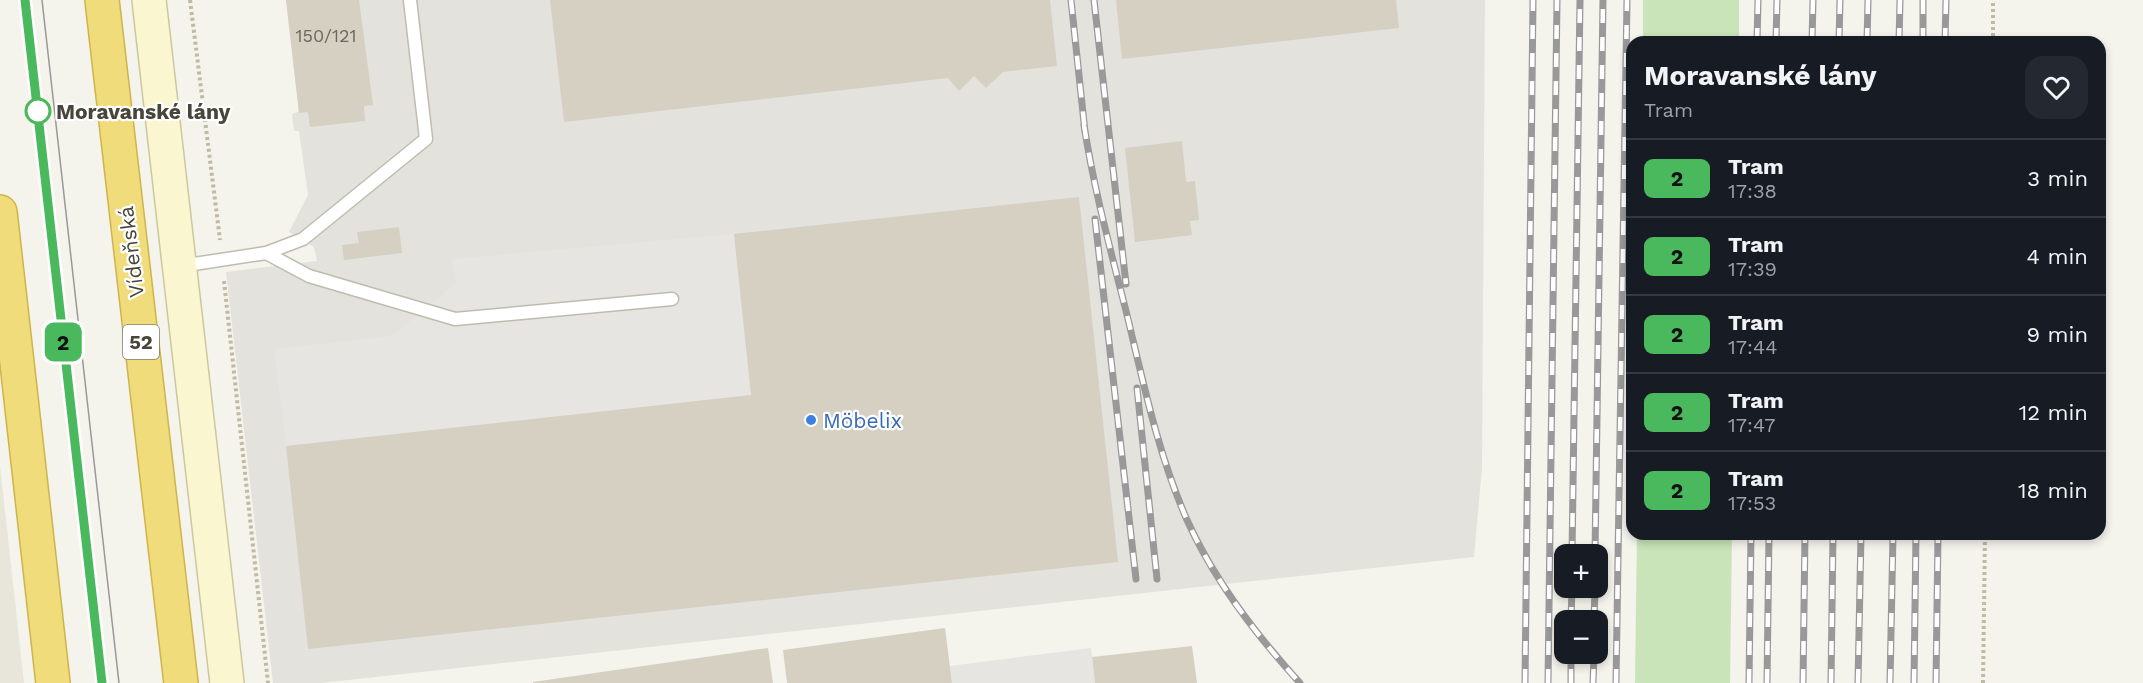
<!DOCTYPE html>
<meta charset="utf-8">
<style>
body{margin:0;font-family:"Work Sans",sans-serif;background:#242831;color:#f1f3f6;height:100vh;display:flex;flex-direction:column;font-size:22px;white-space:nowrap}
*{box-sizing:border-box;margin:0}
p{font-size:20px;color:#9ea1a6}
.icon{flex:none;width:33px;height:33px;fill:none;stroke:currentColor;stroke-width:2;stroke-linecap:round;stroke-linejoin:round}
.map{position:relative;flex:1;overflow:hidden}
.side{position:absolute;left:1626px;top:36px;width:480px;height:504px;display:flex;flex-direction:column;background:#171b24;border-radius:18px;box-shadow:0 3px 9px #0003}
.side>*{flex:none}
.badge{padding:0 12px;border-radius:9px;font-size:21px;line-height:39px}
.fabs{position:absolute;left:1554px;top:544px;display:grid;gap:12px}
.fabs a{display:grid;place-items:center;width:54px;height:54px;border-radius:12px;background:#171b24;box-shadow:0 3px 9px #0003;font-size:30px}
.map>.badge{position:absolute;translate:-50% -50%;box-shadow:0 0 0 3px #fff}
.round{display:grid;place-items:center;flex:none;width:63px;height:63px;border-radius:18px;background:#242831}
.head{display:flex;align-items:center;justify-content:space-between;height:102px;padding:0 18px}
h1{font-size:28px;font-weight:700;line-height:45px}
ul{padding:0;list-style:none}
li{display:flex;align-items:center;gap:18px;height:78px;padding:0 18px;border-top:2px solid #363941}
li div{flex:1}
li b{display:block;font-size:22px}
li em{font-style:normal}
li .badge{min-width:66px;font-weight:700;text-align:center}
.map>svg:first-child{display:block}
</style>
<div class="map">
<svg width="2143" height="683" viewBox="0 0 2143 683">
<rect width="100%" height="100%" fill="#f4f3ec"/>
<!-- residential -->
<path fill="#e8e6da" d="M0,466L24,683H0Z"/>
<!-- industrial -->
<path fill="#e4e2dd" d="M286,0H1485L1482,468L1474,557L321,683H273L226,272L317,261L314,247L289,232L308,195L299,131H294L292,114L299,111Z"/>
<!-- green -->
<path fill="#c9e4b9" d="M1643,0H1739V42H1643Z
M1637,534H1732L1730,683H1635Z"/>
<!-- parking -->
<path fill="#e6e5e2" d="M734,234L751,395L286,446L274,349L392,336L456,283L452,259Z
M1091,648L1095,683H952L950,666Z"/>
<!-- building -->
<path fill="#d5d0c2" d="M286,0H359L373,105L364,106L365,121L310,127L308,112L299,113Z
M550,0H1050L1057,66L1003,72L986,88L974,76L959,91L948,78L564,122Z
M1116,0H1396L1399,28L1122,59Z
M1182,141L1186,182L1195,181L1199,220L1190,221L1192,235L1135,242L1125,148Z
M1079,197L1118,562L308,649L286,446L751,395L734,234Z
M399,227L402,253L344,260L342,245L359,243L357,232Z
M945,628L952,683H787L783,650Z
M1192,646L1197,683H1095L1092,657Z
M768,648L773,683H533V682Z"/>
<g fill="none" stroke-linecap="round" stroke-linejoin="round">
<defs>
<path id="lane" d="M266,253L309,276L455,319L672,299
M181,266L266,253L303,239L426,139L410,0"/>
<path id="secondary" d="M149,0L227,683"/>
<path id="highway" d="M102,0L181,683
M0,212L53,683"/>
</defs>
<!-- lane casing -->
<use href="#lane" stroke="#bfbcaf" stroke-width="15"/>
<!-- secondary casing -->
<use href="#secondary" stroke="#ccc89e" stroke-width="36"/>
<!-- highway casing -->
<use href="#highway" stroke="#cfb44b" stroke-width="36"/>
<!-- path -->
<path stroke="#bfbaa1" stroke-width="4" stroke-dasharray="3 3" stroke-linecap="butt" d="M190,0L220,240
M1993,42V0
M224,281L268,683
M1983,683L1985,534"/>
<!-- lane -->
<use href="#lane" stroke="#fff" stroke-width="12"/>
<!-- secondary -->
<use href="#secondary" stroke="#faf6d0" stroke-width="33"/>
<!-- highway -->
<use href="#highway" stroke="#f0dc7b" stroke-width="33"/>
<!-- tram -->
<path stroke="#999" stroke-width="1.5" d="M25,0L102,683
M42,0L119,683"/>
<defs>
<path id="rail" d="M1071,0L1085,132
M1094,0L1126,284
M1757,42L1758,0
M1776,42L1777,0
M1812,42L1813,0
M1839,42L1840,0
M1867,42L1868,0
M1899,42L1900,0
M1923,42V0
M1945,42L1946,0
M1084,125C1094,190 1111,252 1127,315C1144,385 1158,454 1187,520C1214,580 1256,635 1300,683
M1095,219L1136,579
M1137,388L1157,579
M1572,555L1580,0
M1595,555L1603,0
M1571,621L1572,588
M1594,621L1595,588
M1525,683L1533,0
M1548,683L1557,0
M1571,683V654
M1593,683L1594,654
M1616,683L1627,0
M1749,683L1751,534
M1767,683L1769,534
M1803,683L1805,534
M1831,683L1833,534
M1858,683L1861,534
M1890,683L1893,534
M1914,683L1916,534
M1936,683L1938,534"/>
</defs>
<!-- rail casing -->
<use href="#rail" stroke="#999" stroke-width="7"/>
<!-- rail -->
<use href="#rail" stroke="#fff" stroke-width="4.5" stroke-dasharray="14" stroke-linecap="butt"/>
</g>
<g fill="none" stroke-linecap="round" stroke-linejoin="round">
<defs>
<path id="line" d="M25,0L102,683"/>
</defs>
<!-- line casing -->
<use href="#line" stroke="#fff" stroke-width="14"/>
<!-- line -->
<use href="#line" stroke="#4ab95d" stroke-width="9"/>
</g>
<!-- markers -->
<circle fill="#fff" stroke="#4ab95d" stroke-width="3" cx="38" cy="111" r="12"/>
<circle fill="#3f7fe0" stroke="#fff" stroke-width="2" cx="811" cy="420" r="6"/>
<g text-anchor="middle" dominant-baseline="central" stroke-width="4.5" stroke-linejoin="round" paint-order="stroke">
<!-- number labels -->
<g font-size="18" fill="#6b685c">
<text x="326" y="35">150/121</text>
</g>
<!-- shield labels -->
<rect fill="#fff" stroke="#7f7d75" stroke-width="1.5" x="123" y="325" width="36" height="34" rx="4.5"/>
<g font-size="20" font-weight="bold" fill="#48453a">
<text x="141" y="342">52</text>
</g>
<!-- stop labels -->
<g font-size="21" font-weight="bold" fill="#48453a" stroke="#fff" text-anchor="start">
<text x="56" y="111">Moravanské lány</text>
</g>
<!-- street labels -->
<g font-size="21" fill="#48453a" stroke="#fff">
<text transform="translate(131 252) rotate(-97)">Vídeňská</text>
</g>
<!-- shop labels -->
<g font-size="21" fill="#366cbe" stroke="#fff" text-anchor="start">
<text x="823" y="420">Möbelix</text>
</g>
</g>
</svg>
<div class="fabs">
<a>+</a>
<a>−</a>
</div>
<b class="badge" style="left:63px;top:342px;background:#4ab95d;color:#111">2</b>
<section class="side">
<div class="head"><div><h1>Moravanské lány</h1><p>Tram</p></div><a class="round"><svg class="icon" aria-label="heart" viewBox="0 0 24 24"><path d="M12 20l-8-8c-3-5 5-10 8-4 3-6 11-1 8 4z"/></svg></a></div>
<ul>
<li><span class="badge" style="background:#4ab95d;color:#111">2</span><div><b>Tram</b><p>17:38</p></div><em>3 min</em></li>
<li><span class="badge" style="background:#4ab95d;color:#111">2</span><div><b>Tram</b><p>17:39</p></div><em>4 min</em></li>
<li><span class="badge" style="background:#4ab95d;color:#111">2</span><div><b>Tram</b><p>17:44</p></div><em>9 min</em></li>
<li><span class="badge" style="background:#4ab95d;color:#111">2</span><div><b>Tram</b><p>17:47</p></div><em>12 min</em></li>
<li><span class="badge" style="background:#4ab95d;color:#111">2</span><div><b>Tram</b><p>17:53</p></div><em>18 min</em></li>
</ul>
</section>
</div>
